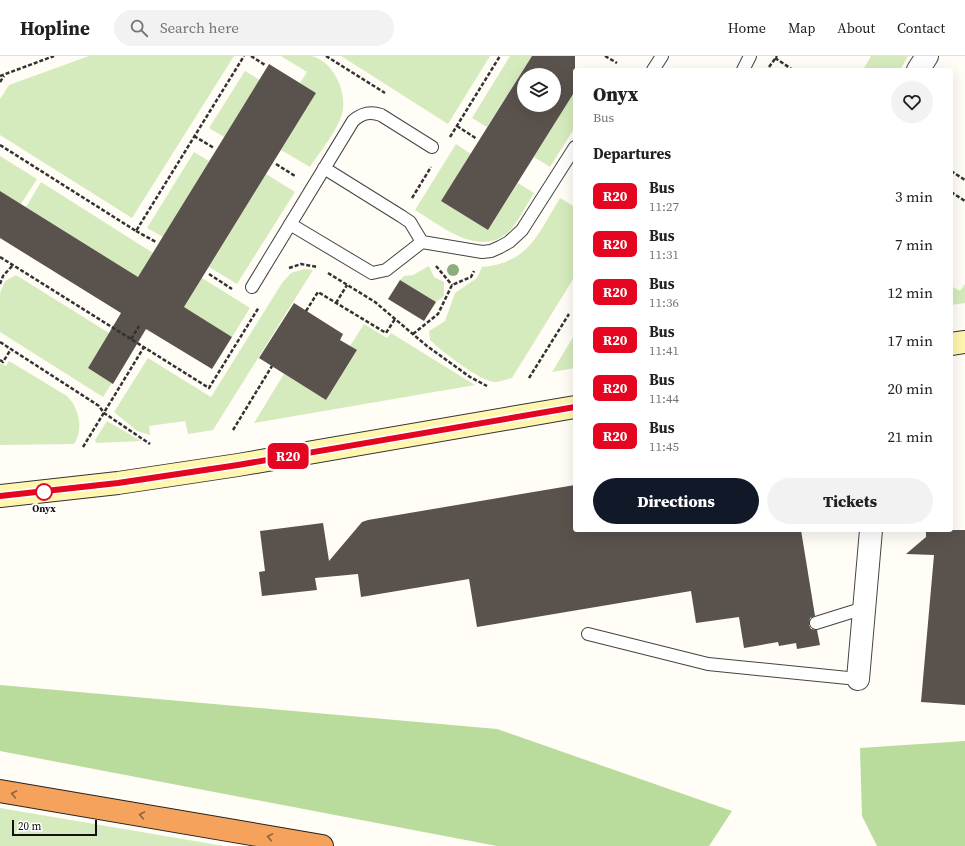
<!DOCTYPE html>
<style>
body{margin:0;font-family:"Source Serif 4",serif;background:#f2f2f2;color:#202124;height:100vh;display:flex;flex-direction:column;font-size:15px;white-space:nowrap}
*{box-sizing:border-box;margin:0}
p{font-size:13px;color:#757577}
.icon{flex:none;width:22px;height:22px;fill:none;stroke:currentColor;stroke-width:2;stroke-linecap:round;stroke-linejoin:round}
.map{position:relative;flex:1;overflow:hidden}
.side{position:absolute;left:573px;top:12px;width:380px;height:464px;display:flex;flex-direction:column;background:#fff;border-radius:4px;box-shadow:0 4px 16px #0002}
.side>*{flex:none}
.badge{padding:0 8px;border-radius:6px;font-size:14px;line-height:26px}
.fabs{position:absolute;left:517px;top:12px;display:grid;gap:8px}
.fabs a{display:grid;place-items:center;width:44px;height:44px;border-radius:50%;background:#fff;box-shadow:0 4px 16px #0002;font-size:20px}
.scale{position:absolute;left:12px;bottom:10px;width:85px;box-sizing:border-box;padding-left:4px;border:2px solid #111;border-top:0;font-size:11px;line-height:14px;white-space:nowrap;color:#111;-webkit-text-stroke:3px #fff;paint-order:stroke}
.map>.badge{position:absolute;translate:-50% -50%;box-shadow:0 0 0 2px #fff}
h2{padding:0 20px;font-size:15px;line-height:36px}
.round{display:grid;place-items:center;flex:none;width:42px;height:42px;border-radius:21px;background:#f2f2f2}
.headline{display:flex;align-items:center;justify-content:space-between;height:68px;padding:0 20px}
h1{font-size:19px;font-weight:800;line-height:30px}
.action{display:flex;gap:8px;margin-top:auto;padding:8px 20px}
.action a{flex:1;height:46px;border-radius:24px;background:#111827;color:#fff;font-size:16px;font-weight:800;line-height:46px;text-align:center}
.action a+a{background:#f2f2f2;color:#202124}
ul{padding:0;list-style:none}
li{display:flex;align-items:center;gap:12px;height:48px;padding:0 20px}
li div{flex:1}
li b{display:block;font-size:15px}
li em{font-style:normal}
li .badge{min-width:44px;font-weight:700;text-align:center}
header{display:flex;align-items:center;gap:24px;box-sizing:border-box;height:56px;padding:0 20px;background:#fff;border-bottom:1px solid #e0e0e0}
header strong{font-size:19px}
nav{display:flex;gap:22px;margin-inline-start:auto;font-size:14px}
.search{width:280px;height:36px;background:#f2f2f2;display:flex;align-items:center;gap:10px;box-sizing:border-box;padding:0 14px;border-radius:22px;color:#757577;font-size:15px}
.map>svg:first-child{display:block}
</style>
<header>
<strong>Hopline</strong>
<div class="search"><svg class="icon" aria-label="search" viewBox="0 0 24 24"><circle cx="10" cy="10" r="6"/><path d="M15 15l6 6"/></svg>Search here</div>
<nav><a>Home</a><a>Map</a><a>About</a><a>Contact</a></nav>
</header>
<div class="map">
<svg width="965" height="790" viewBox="0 0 965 790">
<rect width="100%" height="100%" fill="#fffdf5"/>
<!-- green -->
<path fill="#d5ebbd" d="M89,0H234L132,162L0,79V43L9,29Z
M281,0C291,0 303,0 312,0C335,6 349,40 341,61C336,76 319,97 310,111L281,94L316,37L300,27L307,16Z
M341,0H490L448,68Z
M510,0H532L487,71L472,62Z
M871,0H908L900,14H863Z
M245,15L260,24L224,81L209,72Z
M575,35V71L550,111L534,101Z
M456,88L471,98L441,145L488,174L518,127L534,137C527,148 521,160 513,171C484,206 443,171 415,154Z
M194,96L209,105L163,181L147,172Z
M0,100L37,123L21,148L0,135Z
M266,118L295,136L237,228L209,211Z
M41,126L153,197L138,221L26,151Z
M560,142L575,151V220L512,322C507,323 500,326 494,326C480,325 440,294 430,284L429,275L445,265L455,237L477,222L482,211C530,206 537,179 560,142Z
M429,210L434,221L444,226V240L436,246L400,224L404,220L413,219Z
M304,213L313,214L213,374L188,378L185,365L149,370L150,379L137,375L114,356L148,302L211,341L282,227L291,217Z
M16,219L109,277L88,312L112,327L103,341L0,276V237L5,225Z
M202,222L250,252L232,281L184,251Z
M965,228V247L951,249V230L960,235Z
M364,268L387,282L391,277L475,329L254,367L284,318L326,344L357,295L350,290Z
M575,278V312L552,316Z
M9,305L67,340C79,352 84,373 74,388L0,389V307L6,310Z
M107,365L141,385L96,387L95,384Z
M0,752L224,790H0Z"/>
<!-- forest -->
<path fill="#b9dc9c" d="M0,629L497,673L732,755L709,790H497L0,695Z
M965,685V790H877L862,760L860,692Z"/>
<!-- building -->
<path fill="#5a524d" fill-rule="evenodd" d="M532,0H575V35L488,174L441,145ZM524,19H554V49H524Z
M269,8L316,37L184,251L232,281L212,313L146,273L113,328L88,312L121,257L0,182V135L138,221Z
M400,224L436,246L424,265L388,243Z
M294,247L343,278L340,284L357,294L326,344L259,302Z
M575,429V474H801L815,560L810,562L809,569L811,573L817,574L820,589L797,593L796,587L779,590L778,586L744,592L739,561L696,567L691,535L477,571L469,523L361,541L358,518L315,522L317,534L262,540L259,516L265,515L260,475L323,467L329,505L362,466L368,464Z
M926,474H965V649L921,646L934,499L906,498L926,481Z"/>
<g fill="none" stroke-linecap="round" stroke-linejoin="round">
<defs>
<path id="service" d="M653,14L662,0
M743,14L750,0
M290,168L372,217L386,214L422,186L410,166L401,160L324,112
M422,186L482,196L491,195L500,191L509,186L522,174L575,91
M252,231L353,65C362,57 370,55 381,59L432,91
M816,567L864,552
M588,578L708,608L858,623"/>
<path id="minor" d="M918,14L927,0
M858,623L871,474"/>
<path id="secondary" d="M951,288L965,286
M0,440L118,427L238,409L575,351"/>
<path id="motorway" d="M0,735L322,790"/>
</defs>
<!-- service casing -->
<use href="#service" stroke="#444" stroke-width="14"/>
<!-- minor casing -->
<use href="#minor" stroke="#444" stroke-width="24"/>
<!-- secondary casing -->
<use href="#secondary" stroke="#333" stroke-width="24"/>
<!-- motorway casing -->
<use href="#motorway" stroke="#222" stroke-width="24"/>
<!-- path -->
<path stroke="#333" stroke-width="2.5" stroke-dasharray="4 2" stroke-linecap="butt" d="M251,0L265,9
M326,0L385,37
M605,0L617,7
M775,2L793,14
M769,11L777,0
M0,20L54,0
M0,26L4,20
M457,70L477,83
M194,80L214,92
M450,81L500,0
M0,89L136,175L244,0
M276,108L295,120
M951,115L965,124
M951,136L965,145
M412,142L431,111
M136,175L156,186
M0,201L209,332L259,251
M436,210L452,229
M289,212L301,208L317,211
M328,217L375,246L427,290L470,321L487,330
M209,218L232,233
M0,228L3,220L13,209
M336,247L347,229
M306,255L318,236L386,277L395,263
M413,278L438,258L452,229L471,221L474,215
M131,283L139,270
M0,286L99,350L104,357L150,388
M0,304L3,306L11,293
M529,322L569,258
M233,374L272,310
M83,391L144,291"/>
<!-- service -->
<use href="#service" stroke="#fff" stroke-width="12"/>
<!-- minor -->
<use href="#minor" stroke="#fff" stroke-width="22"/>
<!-- secondary -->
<use href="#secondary" stroke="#fff6b0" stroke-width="22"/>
<!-- motorway -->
<use href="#motorway" stroke="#f5a25d" stroke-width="22"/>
</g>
<!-- trees -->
<circle fill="#8dad7f" cx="453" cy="214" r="6"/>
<!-- one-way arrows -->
<defs><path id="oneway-chevron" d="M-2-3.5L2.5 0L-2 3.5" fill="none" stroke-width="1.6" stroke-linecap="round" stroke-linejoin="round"/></defs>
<g stroke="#8e613b">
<use href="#oneway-chevron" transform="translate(14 738) rotate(-170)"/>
<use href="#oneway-chevron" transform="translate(142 759) rotate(-170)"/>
<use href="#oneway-chevron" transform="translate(270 781) rotate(-170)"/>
</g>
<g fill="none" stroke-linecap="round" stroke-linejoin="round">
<defs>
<path id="line" d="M0,440L118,427L238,409L575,351"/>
</defs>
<!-- line casing -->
<use href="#line" stroke="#fff" stroke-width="9"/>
<!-- line -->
<use href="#line" stroke="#e40521" stroke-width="6"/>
</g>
<!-- markers -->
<circle fill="#fff" stroke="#e40521" stroke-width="2" cx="44" cy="436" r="8"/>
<g text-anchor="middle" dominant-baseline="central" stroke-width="4" stroke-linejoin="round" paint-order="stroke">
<!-- stop labels -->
<g font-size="10" font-weight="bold" fill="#111" stroke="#fff">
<text x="44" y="452">Onyx</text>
</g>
</g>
</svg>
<div class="fabs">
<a><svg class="icon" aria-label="layers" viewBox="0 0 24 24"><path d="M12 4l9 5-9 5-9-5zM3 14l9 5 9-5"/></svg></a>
</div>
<div class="scale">20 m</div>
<b class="badge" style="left:288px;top:400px;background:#e40521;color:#fff">R20</b>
<section class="side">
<div class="headline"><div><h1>Onyx</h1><p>Bus</p></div><a class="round"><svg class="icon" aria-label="heart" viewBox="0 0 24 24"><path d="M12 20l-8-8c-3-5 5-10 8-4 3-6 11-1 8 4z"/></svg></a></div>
<h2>Departures</h2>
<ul>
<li><span class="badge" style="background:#e40521;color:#fff">R20</span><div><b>Bus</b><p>11:27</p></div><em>3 min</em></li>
<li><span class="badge" style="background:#e40521;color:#fff">R20</span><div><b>Bus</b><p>11:31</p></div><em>7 min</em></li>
<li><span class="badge" style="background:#e40521;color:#fff">R20</span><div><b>Bus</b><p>11:36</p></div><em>12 min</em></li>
<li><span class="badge" style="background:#e40521;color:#fff">R20</span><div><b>Bus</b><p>11:41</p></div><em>17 min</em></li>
<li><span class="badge" style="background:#e40521;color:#fff">R20</span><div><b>Bus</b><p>11:44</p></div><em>20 min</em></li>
<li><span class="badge" style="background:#e40521;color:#fff">R20</span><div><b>Bus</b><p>11:45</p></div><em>21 min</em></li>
</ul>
<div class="action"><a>Directions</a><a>Tickets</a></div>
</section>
</div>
